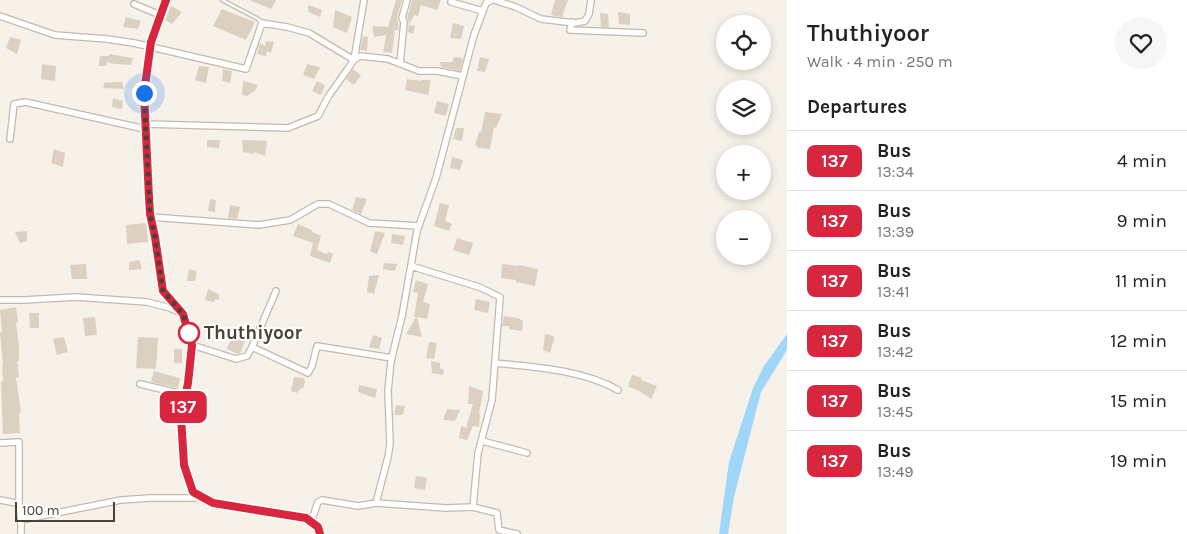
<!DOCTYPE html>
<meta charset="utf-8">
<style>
body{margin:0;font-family:Karla,sans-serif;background:#f6f6f6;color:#222;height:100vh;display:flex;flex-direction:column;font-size:19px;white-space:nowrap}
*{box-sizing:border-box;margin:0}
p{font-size:16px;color:#767676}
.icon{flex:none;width:28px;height:28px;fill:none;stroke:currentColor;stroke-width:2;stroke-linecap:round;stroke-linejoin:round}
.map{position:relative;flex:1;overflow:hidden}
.side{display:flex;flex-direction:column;background:#fff;width:400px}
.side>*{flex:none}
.badge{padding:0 10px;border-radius:8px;font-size:18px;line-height:32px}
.buttons{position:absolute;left:716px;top:15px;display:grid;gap:10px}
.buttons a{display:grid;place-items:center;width:55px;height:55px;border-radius:50%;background:#fff;box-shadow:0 2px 8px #0003;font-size:25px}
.scale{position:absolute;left:15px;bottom:12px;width:100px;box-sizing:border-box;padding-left:5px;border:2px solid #4b4236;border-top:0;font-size:14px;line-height:18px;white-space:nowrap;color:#4b4236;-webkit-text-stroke:4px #fff;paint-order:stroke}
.you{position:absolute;width:25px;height:25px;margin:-12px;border:4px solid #fff;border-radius:50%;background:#1a73e8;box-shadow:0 0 0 8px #1a73e833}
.map>.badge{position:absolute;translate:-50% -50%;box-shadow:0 0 0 2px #fff}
h2{padding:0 20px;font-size:19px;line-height:45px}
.round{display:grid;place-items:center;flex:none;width:52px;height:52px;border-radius:26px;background:#f6f6f6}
.overview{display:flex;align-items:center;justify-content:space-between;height:85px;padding:0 20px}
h1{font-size:24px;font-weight:600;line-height:38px}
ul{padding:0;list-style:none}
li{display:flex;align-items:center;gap:15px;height:60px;padding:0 20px;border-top:1px solid #e0e0e0}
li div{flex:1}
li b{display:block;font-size:19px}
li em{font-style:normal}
li .badge{min-width:55px;font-weight:700;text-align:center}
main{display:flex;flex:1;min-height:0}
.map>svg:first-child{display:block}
</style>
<main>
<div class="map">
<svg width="787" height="534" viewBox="0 0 787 534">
<rect width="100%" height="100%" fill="#f6f2e9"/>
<!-- water -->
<path fill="#a0d6f8" d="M787,334V350L761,392L734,497L728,534H719L729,462L753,388L764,366Z"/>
<!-- building -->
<path fill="#dcd0c0" d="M249,0H276L271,9Z
M396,0H402L397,17L399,30H395L392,53L383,52L386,35L374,37L372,26L388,27Z
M412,0H441L437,10L421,5L418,16L414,15L409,25L415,26L413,34L408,32L409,22L407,18Z
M555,0H568L562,17L551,15Z
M308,5L322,10L320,17L308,12Z
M171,6L182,12L172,24L165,20Z
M222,9L255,22L246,40L213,26Z
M335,10L352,17L347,33L333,27Z
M618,12L630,14V25L619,24Z
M600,13L608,14L609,27H601Z
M126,17L141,21L138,29L123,27Z
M453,23L464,26L461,39L450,38Z
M363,36L368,37L367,51L360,50Z
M10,37L21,40L17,54L6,48Z
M266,41L274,42L271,53L267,51L266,56L257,54L260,43L265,46Z
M109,54L133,58L131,65L115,64L107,62L106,66H99L100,56H109Z
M454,57L463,58L460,71L441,67L440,62H452Z
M480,57L489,59L485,72L477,71Z
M42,64L56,66L55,81L41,79Z
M307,64L320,67L314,79L303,75Z
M199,66L209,67L206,83L195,80Z
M223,69L232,71L230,83L222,81Z
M353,69L361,75L354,85L346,79Z
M407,79L421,81V80H431L428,95L405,90Z
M243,81L258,85L255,91L247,96L242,95Z
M317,81L325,85L321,95L312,91Z
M105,82L113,83V82H122L124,89L103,88Z
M113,98L123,101L122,109L112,107Z
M437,101L449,104L446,116L434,113Z
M485,112L502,114L496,128L494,127L490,149L479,148L475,145L479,132H481Z
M456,128H464L462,141L453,139Z
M207,140H220L219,148L207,147Z
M242,140L267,141L265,156L254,152V154L243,152Z
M54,149L65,153L63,167L51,163Z
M452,157L463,160L460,170L450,168Z
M356,197L367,199L361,214L352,210Z
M210,199L216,200L215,212L208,211Z
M440,203L449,205L445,221L452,224L449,231L434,226Z
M230,205L240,207L237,219L228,218Z
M146,223L148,242L127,244L126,225Z
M298,224L312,230L311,231L321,236L317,250L327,254L328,252L333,254L330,263L310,256L313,243L293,236Z
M27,231V241L20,243L15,232Z
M375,231L385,233L377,254L370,251Z
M392,234L405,236L403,245L391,243Z
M457,238L473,243L469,255L453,250Z
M139,260L142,269L129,270V262Z
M384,263L398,264L394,271L383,269Z
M86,264L87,279H72L70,265Z
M502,264L519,266V265L538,269L535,286L516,282V280L501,278Z
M189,269L197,271L195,281H187Z
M379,275L374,294L367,292L369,276Z
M416,280L428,284L423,302L430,304L427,319L417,317L422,337L406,334L416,317H414L418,293L413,292Z
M208,289L219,294V300L215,299L214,302L205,300Z
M476,299L490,302L488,313L474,310Z
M16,307L18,322L16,323L19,345V361H17L19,377L16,378L21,413H19L20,433L3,434L1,382L3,381L2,365H3L0,333L2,332L0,310Z
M29,313H39V328H30Z
M504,316L518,318L523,321L522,331L509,329V326H502Z
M95,317L97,335L85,336L83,318Z
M545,334L554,336V342H553L550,353L543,350Z
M232,335L246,339L240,353L238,354L227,349Z
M373,335L382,338L379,349L369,347Z
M64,337L68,352L57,355L53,339Z
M138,337L158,338L156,369L136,368Z
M429,342L437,343L434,359L426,358Z
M174,349H182V363H174Z
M431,361L440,363V368L444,370L443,375L432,373Z
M154,371L180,378L178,388L151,382Z
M632,375L642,378L641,380L657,386L651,399L641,392L628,386Z
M294,377L303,378L305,381L303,389L301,388L297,393L291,391Z
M359,385L377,389L375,398L358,392Z
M469,386L483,391L479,414L480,415L479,427L473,426L467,440L459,438L461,426L466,428L473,404H468Z
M396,405L405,406L403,415H394Z
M447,409L460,410L455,421L443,420Z
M416,476L427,478L425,490L414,488Z"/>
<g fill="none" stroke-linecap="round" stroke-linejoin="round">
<defs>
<path id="lane" d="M222,0L258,19L261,22"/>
<path id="street" d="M494,0L516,7L541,19L575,23L585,21L589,14L591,0
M451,2L483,11
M134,4L160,15
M0,16L55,35L107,39L134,43L246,69L262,23L287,27L309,33L354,60L364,0
M572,22L570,30L643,33
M400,64L404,22L402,18L407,0
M145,124L288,128L318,116L328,97L354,60L360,56L388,59L419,71H437L463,76
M10,139L14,104L25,102L145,129
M150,217L259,225L290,220L318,204H329L369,223L419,226
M411,266L479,287L500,297L492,400L478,453L473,507
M0,300H24L76,297L147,302L170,308L181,313
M192,345L236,359L247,356L252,347L308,373L312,366L317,346L392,358
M252,347L276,291
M495,363C535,367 583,370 618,390
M140,384L186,395
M482,441L527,453
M0,443L19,442V505
M0,500L16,503L19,505L21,520L121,500L150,498H195L199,495
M376,503L446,508L473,507L497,513L499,530L517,534
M311,522L318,502L322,500L358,506L376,503L388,457L390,444L388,391L391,361L402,316L417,231L436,178L474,35L486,3L492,0
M21,534V520"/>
<path id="secondary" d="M166,0L151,42L144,93L146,148L150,214L155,237L163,291L183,314L192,345L188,383L181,417L184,465L193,492L213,503L306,518L318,527L320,534"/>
</defs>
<!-- lane casing -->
<use href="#lane" stroke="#c3baaa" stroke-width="5"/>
<!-- street casing -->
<use href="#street" stroke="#c3baaa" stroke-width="8"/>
<!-- secondary casing -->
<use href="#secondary" stroke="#dbc694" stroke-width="10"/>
<!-- lane -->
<use href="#lane" stroke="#fff" stroke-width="2.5"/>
<!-- street -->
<use href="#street" stroke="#fff" stroke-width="5.5"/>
<!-- secondary -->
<use href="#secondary" stroke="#fff1ca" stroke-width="8"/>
</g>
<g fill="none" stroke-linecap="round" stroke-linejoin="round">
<defs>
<path id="line" d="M166,0L151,42L144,93L149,198L150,214L155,237L163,291L183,314L192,345L188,383L181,417L184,465L193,492L213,503L306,518L318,527L320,534"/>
</defs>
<!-- line casing -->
<use href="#line" stroke="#fff" stroke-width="11"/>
<!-- line -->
<use href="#line" stroke="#d7263d" stroke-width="8"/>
<!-- walk -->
<path stroke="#4b4236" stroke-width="5" stroke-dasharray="0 9" d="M144,93L150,214L155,237L163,291L183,314L189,333"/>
</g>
<!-- markers -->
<circle fill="#fff" stroke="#d7263d" stroke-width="2.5" cx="189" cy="333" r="10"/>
<g text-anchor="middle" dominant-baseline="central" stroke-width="4" stroke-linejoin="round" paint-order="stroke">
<!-- stop labels -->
<g font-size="19" font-weight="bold" fill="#4b4236" stroke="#fff" text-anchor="start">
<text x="204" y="333">Thuthiyoor</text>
</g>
</g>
</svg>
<div class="buttons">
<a><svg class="icon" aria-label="locate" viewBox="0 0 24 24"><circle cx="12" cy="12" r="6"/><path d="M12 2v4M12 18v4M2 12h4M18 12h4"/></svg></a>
<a><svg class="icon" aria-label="layers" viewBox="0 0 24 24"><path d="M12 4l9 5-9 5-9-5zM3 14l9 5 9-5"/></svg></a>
<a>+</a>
<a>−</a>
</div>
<div class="scale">100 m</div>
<div class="you" style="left:144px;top:93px"></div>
<b class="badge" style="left:183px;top:407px;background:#d7263d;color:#fff">137</b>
</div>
<section class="side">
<div class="overview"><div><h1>Thuthiyoor</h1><p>Walk · 4 min · 250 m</p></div><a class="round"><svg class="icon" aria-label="heart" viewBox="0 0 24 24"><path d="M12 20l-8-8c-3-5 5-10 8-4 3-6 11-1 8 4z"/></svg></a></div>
<h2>Departures</h2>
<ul>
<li><span class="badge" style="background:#d7263d;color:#fff">137</span><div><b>Bus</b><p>13:34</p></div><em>4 min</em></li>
<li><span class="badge" style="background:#d7263d;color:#fff">137</span><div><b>Bus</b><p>13:39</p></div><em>9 min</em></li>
<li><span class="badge" style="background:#d7263d;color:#fff">137</span><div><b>Bus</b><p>13:41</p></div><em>11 min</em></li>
<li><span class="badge" style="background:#d7263d;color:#fff">137</span><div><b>Bus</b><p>13:42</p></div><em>12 min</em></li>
<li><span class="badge" style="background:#d7263d;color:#fff">137</span><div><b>Bus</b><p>13:45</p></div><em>15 min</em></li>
<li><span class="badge" style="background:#d7263d;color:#fff">137</span><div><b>Bus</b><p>13:49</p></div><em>19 min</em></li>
</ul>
</section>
</main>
